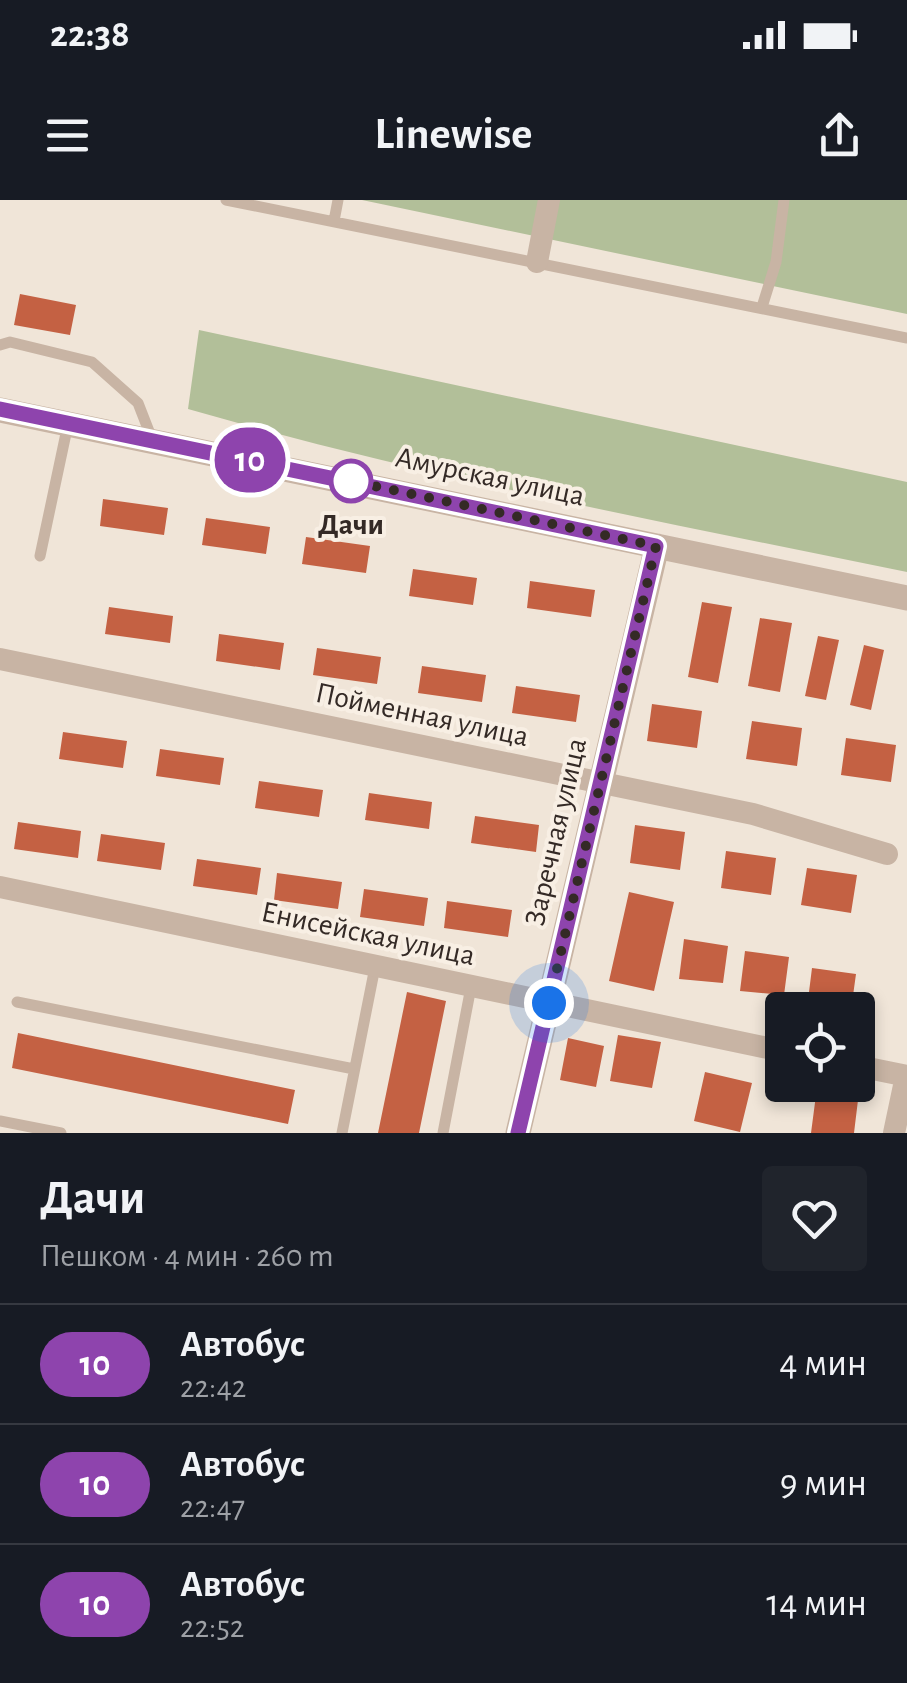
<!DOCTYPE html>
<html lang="ru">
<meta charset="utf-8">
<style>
body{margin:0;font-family:"Alegreya Sans",sans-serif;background:#20242c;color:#f1f3f6;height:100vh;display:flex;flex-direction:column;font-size:38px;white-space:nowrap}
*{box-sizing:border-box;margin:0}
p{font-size:32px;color:#9ea1a6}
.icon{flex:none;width:55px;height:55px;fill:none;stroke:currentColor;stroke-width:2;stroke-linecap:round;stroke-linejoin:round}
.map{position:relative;height:933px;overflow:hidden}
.side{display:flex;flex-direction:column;background:#171b24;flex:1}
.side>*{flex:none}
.badge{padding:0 20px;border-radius:32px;font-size:35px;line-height:65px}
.fabs{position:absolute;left:765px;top:792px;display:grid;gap:20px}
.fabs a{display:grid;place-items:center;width:110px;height:110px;border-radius:10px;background:#171b24;box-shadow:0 5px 15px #0003;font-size:50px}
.you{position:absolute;width:50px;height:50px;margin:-25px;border:8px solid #fff;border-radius:50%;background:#1a73e8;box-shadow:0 0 0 15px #1a73e833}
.map>.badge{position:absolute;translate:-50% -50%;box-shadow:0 0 0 5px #fff}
.round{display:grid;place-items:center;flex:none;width:105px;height:105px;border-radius:10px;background:#20242c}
.head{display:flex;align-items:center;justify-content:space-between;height:170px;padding:0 40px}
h1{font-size:48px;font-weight:700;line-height:75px}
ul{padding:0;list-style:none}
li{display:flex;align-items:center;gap:30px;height:120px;padding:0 40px;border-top:2px solid #363941}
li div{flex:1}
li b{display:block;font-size:38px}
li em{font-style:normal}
li .badge{min-width:110px;font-weight:700;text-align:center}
.status{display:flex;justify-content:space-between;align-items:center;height:70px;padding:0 50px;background:#171b24;direction:ltr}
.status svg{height:28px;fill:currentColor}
header{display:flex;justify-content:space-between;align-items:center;height:130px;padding:0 40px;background:#171b24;font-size:45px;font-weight:700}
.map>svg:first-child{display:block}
</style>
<div class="status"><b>22:38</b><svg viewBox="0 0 49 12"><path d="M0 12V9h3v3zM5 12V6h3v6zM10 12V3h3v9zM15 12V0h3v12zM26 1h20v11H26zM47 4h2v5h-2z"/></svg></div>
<header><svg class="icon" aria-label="menu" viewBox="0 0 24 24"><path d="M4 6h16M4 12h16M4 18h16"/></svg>Linewise<svg class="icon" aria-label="share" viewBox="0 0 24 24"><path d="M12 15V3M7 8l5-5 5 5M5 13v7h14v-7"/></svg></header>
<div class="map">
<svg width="907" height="933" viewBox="0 0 907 933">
<rect width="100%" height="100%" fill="#f0e5d8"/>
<!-- green -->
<path fill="#b2bf99" d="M362,0H907V114Z
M199,130L907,282V372C667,323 424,277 188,209Z"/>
<!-- building -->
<path fill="#c46143" d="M20,94L76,105L70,135L14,125Z
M103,299L168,308L164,335L100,326Z
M206,318L270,327L266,354L202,345Z
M306,337L370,346L366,373L302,364Z
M413,369L477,378L473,405L409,396Z
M530,381L595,390L591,417L527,408Z
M702,402L732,407L718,483L688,477Z
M109,407L173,416L170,443L105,434Z
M760,418L792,423L780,492L748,486Z
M219,434L284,443L280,470L216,461Z
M818,436L839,440L826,500L805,496Z
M864,445L884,450L871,510L850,505Z
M317,448L381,457L377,484L313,475Z
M422,466L486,475L482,502L418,493Z
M516,486L580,495L576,522L512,513Z
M652,504L702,511L697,548L647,541Z
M752,521L802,528L797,566L746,559Z
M63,532L127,541L123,568L59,559Z
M846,538L896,545L891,582L841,575Z
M160,549L224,558L220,585L156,576Z
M259,581L323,590L319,617L255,608Z
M369,593L432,602L429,629L365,620Z
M475,616L539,625L536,652L471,643Z
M18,622L81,631L78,658L14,649Z
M635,625L685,632L680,670L630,663Z
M101,634L165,643L161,670L97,661Z
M726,651L776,658L771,695L721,688Z
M197,659L261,668L257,695L193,686Z
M807,668L857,675L851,713L801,705Z
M277,673L342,682L338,709L274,700Z
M364,689L428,698L424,726L360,717Z
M629,692L674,702L654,791L609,781Z
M447,701L512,710L508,737L444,728Z
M684,739L728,746L723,783L679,779Z
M745,751L789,757L784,795L740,791Z
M812,768L856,774L851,810L807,808Z
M407,792L446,801L419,933H378Z
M18,833L295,890L288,924L12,868Z
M618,835L661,842L652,888L610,881Z
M568,838L604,846L596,887L560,880Z
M705,872L752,883L740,932L694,921Z
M816,895L858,900L854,933H811Z"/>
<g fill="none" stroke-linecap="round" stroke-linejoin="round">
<!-- service -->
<path stroke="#c8b4a4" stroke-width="11" d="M226,0L907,138
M334,21L338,0
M762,107L776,62L784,0
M0,145L10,142L92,162L138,203L152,239
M40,356L68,224
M17,802L354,869
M0,921L61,933
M342,933L375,767
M443,933L471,787"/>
<!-- minor -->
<path stroke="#c8b4a4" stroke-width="22" d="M537,62L549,0
M0,459L753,614L887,654
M0,687L782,851
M858,866L907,876
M894,933L906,876"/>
<!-- tertiary -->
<path stroke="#c8b4a4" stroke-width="25" d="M0,210L907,398
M518,933L657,346"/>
</g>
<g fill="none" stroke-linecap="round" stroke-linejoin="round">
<defs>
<path id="line" d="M0,209L656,346L518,933"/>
</defs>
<!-- line casing -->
<use href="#line" stroke="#fff" stroke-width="22"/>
<!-- line -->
<use href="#line" stroke="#8e44ad" stroke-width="15"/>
<!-- walk -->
<path stroke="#342a26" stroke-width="10" stroke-dasharray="0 18" d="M351,281L346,280L656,346L549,803"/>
</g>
<!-- markers -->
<circle fill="#fff" stroke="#8e44ad" stroke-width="5" cx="351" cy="281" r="20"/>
<g text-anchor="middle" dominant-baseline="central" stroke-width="8" stroke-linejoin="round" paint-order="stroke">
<!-- street labels -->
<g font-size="30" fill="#342a26" stroke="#f8efe4">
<text transform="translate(490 277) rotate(12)">Амурская улица</text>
<text transform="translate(422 515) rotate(12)">Пойменная улица</text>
<text transform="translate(556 632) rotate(-77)">Заречная улица</text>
<text transform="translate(368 734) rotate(12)">Енисейская улица</text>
</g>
<!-- stop labels -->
<g font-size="30" font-weight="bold" fill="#342a26" stroke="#f8efe4">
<text x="351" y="325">Дачи</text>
</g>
</g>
</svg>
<div class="fabs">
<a><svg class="icon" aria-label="locate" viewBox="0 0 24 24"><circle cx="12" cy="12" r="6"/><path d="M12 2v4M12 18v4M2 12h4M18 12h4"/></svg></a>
</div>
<div class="you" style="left:549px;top:803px"></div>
<b class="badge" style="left:250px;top:260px;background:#8e44ad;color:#fff">10</b>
</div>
<section class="side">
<div class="head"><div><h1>Дачи</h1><p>Пешком · 4 мин · 260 m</p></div><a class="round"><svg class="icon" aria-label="heart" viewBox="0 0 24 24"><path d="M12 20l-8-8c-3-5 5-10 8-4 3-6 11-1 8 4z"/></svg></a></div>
<ul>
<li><span class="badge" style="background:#8e44ad;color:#fff">10</span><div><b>Автобус</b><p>22:42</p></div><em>4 мин</em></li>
<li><span class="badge" style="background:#8e44ad;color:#fff">10</span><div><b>Автобус</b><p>22:47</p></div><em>9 мин</em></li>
<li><span class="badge" style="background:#8e44ad;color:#fff">10</span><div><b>Автобус</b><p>22:52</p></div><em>14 мин</em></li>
</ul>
</section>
